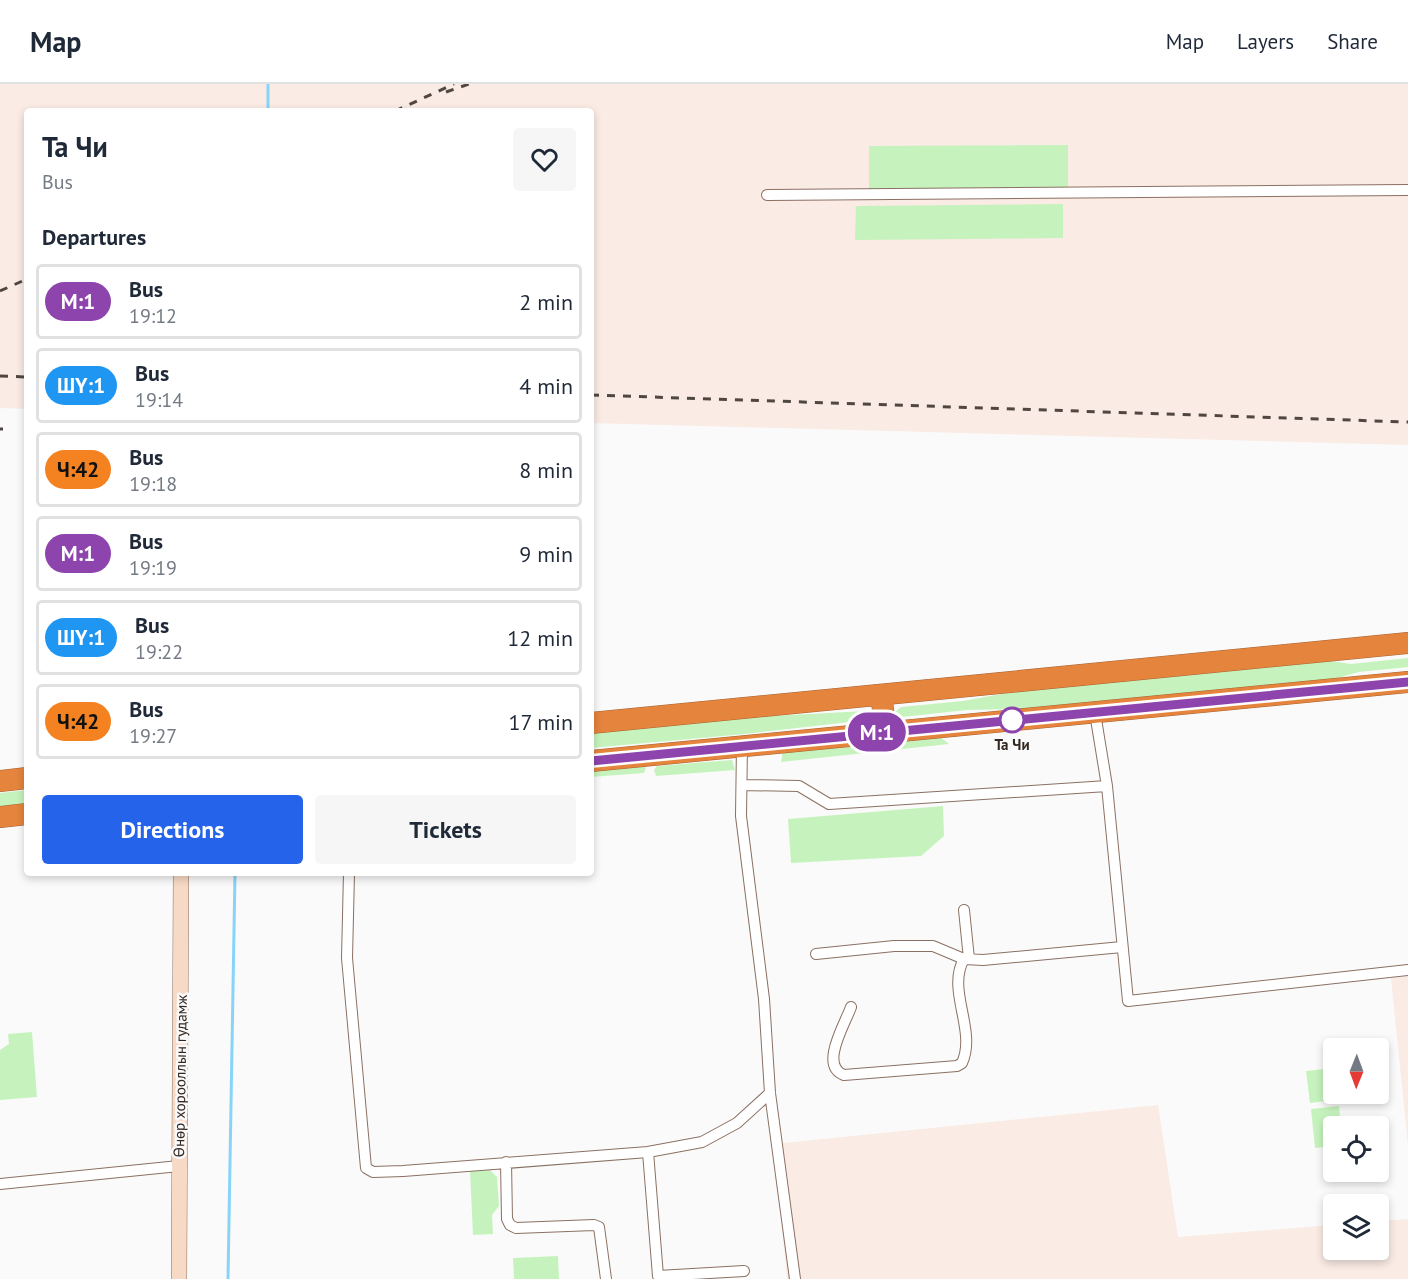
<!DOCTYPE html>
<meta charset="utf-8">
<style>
body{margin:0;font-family:"PT Sans",sans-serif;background:#f6f6f7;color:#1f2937;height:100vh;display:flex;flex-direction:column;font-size:22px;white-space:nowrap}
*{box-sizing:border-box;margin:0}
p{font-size:20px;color:#747a83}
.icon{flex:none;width:33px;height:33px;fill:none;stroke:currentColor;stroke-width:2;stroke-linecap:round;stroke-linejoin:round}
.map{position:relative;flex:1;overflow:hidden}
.side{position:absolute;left:24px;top:24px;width:570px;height:768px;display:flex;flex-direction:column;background:#fff;border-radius:6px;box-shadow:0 3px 9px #0003}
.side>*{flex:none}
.badge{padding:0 12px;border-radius:20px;font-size:21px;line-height:39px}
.needle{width:39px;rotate:181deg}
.fabs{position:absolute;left:1323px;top:954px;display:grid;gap:12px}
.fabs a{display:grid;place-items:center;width:66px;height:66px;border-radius:6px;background:#fff;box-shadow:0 3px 9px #0003;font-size:30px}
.map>.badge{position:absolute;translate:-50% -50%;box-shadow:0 0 0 3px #fff}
h2{padding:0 18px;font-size:22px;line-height:54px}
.round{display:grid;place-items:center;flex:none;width:63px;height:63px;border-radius:6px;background:#f6f6f7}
.summary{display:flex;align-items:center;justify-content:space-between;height:102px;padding:0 18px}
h1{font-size:28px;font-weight:700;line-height:45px}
.cta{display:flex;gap:12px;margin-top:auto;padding:12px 18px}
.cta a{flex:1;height:69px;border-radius:6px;background:#2563eb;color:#fff;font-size:24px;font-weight:700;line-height:69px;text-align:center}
.cta a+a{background:#f6f6f7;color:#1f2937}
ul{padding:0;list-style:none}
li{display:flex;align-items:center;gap:18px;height:75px;margin:0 12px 9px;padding:0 6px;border:3px solid #e0e1e3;border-radius:6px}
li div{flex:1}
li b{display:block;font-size:22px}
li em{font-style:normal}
li .badge{min-width:66px;font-weight:700;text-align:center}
header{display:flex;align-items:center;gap:36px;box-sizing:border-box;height:84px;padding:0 30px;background:#fff;border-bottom:2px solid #e0e1e3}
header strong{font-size:28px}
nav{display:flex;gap:33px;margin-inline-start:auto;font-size:21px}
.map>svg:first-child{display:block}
</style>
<header>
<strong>Map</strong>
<nav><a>Map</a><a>Layers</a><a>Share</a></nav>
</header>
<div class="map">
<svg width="1408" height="1195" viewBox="0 0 1408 1195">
<rect width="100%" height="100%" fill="#fafafa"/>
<!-- built -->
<path fill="#faebe4" d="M0,0H1408V361L591,339V27H27V325L0,324Z
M1408,892V1062L1391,894Z
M1158,1021L1178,1153L1333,1141L1334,1166H1378L1379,1137L1408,1135V1195H787L774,1060Z"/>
<!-- green -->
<path fill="#c6f3bd" d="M1068,61V104L869,105V62Z
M1063,120V154L855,156L856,122Z
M1408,574V583L1359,588L1330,596L1018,625L967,626L902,633L896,632L895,628L901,623L963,617L1012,608L1331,577L1351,580Z
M866,627L871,631L867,636L745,650L591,664V649L750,633Z
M940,653L949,660L781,678L783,667Z
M732,676L735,686L656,692L654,686L657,682Z
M642,681L646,684L644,689L591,693V684Z
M27,706V721L0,724V709Z
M943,722L944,752L921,772L791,779L788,735Z
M32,948L37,1013L0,1016V966L9,960L8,950Z
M1333,984L1334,1010H1341L1342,1015L1310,1019L1306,987Z
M1339,1022L1341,1042H1334L1333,1062L1315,1064L1311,1025Z
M490,1086L497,1093L499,1122L492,1131L493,1150L473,1151L470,1087Z
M558,1172L559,1195H514L513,1174Z"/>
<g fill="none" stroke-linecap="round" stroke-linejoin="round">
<!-- stream -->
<path stroke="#88d4f9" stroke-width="3" d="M268,27V0
M228,1195L235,789"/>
<defs>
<path id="street" d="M767,111L1408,106
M1095,629L1107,702L1128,917L1408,886
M742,661L741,732L764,915L770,1009L795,1195
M743,701L799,702L829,720L1107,702
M349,789L347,874L366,1084L373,1088L403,1087L648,1068
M964,826L969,875
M816,870L894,862H933L964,875L983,876L1122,863
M851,923C845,940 819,982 844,991L957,982L962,979C977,946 946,906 964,875
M506,1078L507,1135L510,1141L516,1144L594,1141L599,1143L606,1195
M0,1100L179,1082
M744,1187L658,1192L648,1068L702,1058L737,1039L770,1009"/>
<path id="secondary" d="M179,1195L181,789"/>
<path id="highway" d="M881,611L886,647
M591,639L1408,559
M591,677L1408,598
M0,697L27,694
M0,733L27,730"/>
</defs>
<!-- street casing -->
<use href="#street" stroke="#8a7063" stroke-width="12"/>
<!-- secondary casing -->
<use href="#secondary" stroke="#8a7063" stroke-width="16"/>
<!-- highway casing -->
<use href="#highway" stroke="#a66333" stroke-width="22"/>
<!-- street -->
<use href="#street" stroke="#fff" stroke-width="10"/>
<!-- secondary -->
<use href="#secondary" stroke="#f7dac5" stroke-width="15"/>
<!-- highway -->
<use href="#highway" stroke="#e5843d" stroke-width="21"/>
<!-- rail -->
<path stroke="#504742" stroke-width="3" stroke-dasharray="8 8" stroke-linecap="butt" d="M446,8L469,0
M395,27L454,0
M0,207L27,195
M0,292L27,293
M591,311L1408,338
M0,345H3"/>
</g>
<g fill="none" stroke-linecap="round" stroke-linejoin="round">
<defs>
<path id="line" d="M591,677L1408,598"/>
</defs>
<!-- line casing -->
<use href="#line" stroke="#fff" stroke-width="14"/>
<!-- line -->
<use href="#line" stroke="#8e44ad" stroke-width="9"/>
</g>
<!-- markers -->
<circle fill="#fff" stroke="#8e44ad" stroke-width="3" cx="1012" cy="636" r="12"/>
<g text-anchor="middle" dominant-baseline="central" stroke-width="5" stroke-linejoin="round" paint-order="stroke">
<!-- stop labels -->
<g font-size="15" font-weight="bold" fill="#322721" stroke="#fafafa">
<text x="1012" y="660">Та Чи</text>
</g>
<!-- street labels -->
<g font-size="15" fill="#322721" stroke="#fafafa">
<text transform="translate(180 992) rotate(-89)">Өнөр хорооллын гудамж</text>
</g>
</g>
</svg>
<div class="fabs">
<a><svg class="needle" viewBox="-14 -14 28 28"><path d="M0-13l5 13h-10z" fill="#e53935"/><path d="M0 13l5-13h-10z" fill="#747a83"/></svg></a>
<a><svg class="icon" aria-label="locate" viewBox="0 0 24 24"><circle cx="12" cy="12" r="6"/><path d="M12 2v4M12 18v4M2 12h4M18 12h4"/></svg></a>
<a><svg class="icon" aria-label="layers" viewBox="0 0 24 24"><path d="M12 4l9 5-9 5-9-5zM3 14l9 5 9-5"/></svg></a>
</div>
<b class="badge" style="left:877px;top:648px;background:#8e44ad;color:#fff">М:1</b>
<section class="side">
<div class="summary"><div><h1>Та Чи</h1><p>Bus</p></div><a class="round"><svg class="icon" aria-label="heart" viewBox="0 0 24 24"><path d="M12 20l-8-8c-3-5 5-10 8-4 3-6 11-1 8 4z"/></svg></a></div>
<h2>Departures</h2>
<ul>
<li><span class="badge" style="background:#8e44ad;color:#fff">М:1</span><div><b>Bus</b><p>19:12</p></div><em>2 min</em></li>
<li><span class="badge" style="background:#1f96f2;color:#fff">ШҮ:1</span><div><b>Bus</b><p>19:14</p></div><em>4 min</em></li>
<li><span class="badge" style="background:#f58220;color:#111">Ч:42</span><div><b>Bus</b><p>19:18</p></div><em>8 min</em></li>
<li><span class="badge" style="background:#8e44ad;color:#fff">М:1</span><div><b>Bus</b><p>19:19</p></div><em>9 min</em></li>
<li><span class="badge" style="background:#1f96f2;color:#fff">ШҮ:1</span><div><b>Bus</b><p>19:22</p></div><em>12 min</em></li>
<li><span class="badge" style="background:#f58220;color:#111">Ч:42</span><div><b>Bus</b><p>19:27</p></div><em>17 min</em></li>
</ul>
<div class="cta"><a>Directions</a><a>Tickets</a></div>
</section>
</div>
